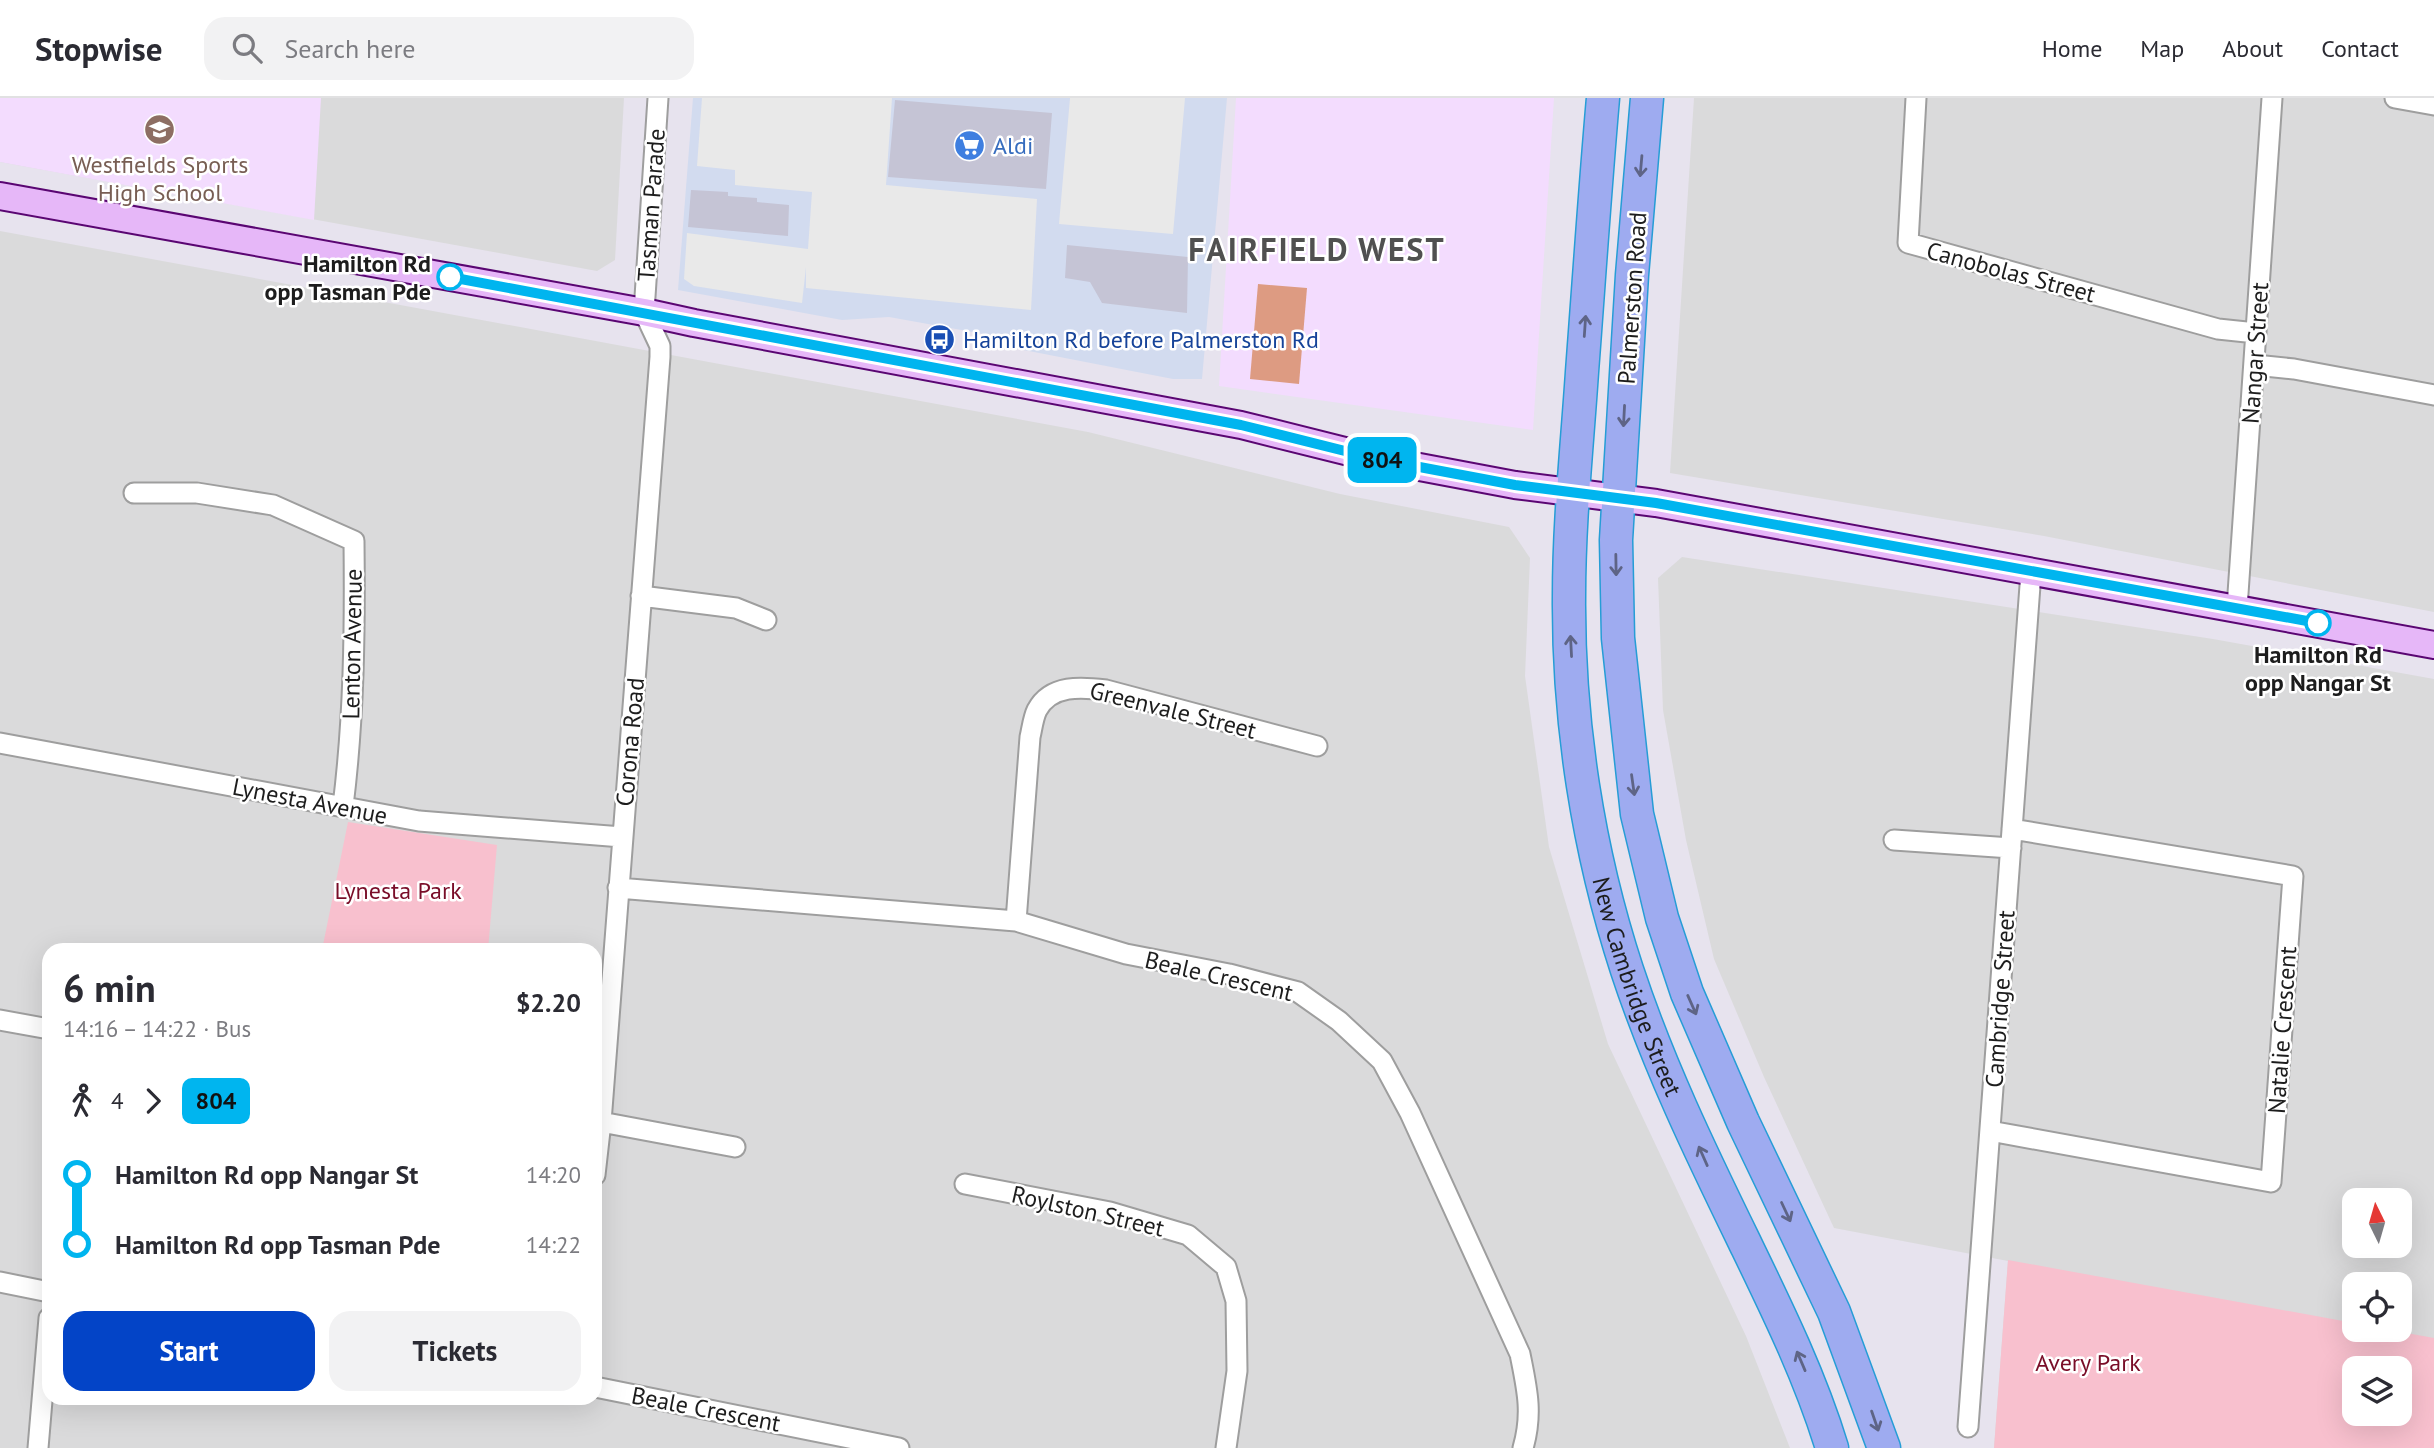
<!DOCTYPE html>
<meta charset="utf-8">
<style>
body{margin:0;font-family:"PT Sans",sans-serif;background:#f2f2f3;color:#2b2b33;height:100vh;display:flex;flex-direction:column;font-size:26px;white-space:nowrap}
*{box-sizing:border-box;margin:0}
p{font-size:23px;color:#7c7c81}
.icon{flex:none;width:38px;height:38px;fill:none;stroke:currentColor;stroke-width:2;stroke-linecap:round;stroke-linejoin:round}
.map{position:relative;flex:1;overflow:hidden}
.sheet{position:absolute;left:42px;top:845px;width:560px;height:462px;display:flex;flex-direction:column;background:#fff;border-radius:21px;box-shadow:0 7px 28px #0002}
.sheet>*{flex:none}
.badge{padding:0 14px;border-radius:10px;font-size:24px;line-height:46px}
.needle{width:46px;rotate:355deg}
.tools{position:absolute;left:2342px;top:1090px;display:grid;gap:14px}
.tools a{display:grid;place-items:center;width:70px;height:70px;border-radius:14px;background:#fff;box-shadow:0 7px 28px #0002;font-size:35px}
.map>.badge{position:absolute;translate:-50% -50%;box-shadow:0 0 0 4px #fff}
.legs{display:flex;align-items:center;gap:10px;height:77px;padding:0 21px;font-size:23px}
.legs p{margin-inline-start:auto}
.summary{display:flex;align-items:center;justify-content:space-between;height:119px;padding:0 21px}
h1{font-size:38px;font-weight:700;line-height:52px}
.action{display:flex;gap:14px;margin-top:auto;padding:14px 21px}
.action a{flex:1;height:80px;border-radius:21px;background:#0344c7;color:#fff;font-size:28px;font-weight:700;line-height:80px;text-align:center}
.action a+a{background:#f2f2f3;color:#2b2b33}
ul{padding:0 21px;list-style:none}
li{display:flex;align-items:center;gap:24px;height:70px;font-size:26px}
li i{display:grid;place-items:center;width:10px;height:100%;margin:0 9px;background:currentColor}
li i::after{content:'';width:18px;height:18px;margin:-9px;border:5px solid;border-radius:50%;background:#fff}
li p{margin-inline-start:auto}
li:first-child i{background:linear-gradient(#0000 50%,currentColor 0)}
li:last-child i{background:linear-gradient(currentColor 50%,#0000 0)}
header{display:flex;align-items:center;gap:42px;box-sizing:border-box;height:98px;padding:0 35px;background:#fff;border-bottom:2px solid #e1e1e2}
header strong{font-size:33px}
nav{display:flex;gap:38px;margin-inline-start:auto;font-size:24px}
.search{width:490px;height:63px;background:#f2f2f3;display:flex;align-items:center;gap:18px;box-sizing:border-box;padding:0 24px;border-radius:21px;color:#7c7c81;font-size:26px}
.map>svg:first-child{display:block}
</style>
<header>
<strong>Stopwise</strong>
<div class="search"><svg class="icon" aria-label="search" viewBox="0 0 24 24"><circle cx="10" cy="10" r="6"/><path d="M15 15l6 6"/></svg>Search here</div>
<nav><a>Home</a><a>Map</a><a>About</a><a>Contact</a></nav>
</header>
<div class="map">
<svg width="2434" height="1350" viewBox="0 0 2434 1350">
<rect width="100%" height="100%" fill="#e7e3ee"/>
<!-- residential -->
<path fill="#dadadb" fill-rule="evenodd" d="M0,0H624L615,162L597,173L0,64Z
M1694,0H2434V514L2044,438L1670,375Z
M0,133L1088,334L1340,396L1509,429L1530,460L1525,578L1549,749L1608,946L1746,1238L1790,1350H0ZM49,852H595V1300H49Z
M1682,459L2213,541L2434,581V1350H1994L2008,1163L1834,1130L1764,979L1714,861L1686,742L1663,612L1658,480ZM2354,1102H2399V1148H2354ZM2354,1186H2399V1232H2354ZM2354,1270H2399V1316H2354Z"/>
<!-- commercial -->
<path fill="#d2dbef" d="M693,0H1227L1202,281H1173L1013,250L995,238L889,219L842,222L678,192Z"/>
<!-- education -->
<path fill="#f3dcfe" d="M0,0H321L314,122L0,64Z
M1236,0H1554L1533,332L1219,288Z"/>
<!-- park -->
<path fill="#f8c0ce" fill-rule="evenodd" d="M348,724L497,747L488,852H335L323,847Z
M2008,1162L2354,1225V1232H2390L2434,1240V1350H1994ZM2354,1270H2399V1316H2354Z"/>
<!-- pitch -->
<path fill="#dd9b82" d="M1258,186L1307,190L1299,286L1250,281Z"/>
<!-- parking -->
<path fill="#e9e9e9" d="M702,0H892L886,87L1037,101L1031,212L806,190V169L802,205L694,188L684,181L687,135L808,151L812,94L735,87V72L697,68Z
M1070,0H1185L1173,136L1059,126Z"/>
<!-- building -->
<path fill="#c5c4d5" d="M895,2L1052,15L1046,91L888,79Z
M691,92L728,94V98L757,100V104L789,107L788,138L688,129Z
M1067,147L1188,159L1187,215L1102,205L1090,184L1065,180Z"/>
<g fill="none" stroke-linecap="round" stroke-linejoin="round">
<defs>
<path id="minor" d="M1916,0L1908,145L2218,231L2256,235
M2395,0L2434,7
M2255,267L2294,271L2434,297
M134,395H197L273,407L354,443C355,532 354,620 343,708
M641,498L736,510L766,522
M2237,510L2272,0
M0,645L419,723L622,739
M1894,742L2011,750
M618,790L1016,823L1126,856L1229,876L1298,894L1339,923L1382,963L1410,1015L1520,1256C1527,1291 1533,1315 1523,1350
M1016,823L1030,639C1032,631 1033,620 1037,612C1051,586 1082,589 1106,592L1317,648
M0,922L49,931
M601,1024L735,1049
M1990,1033L2271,1084L2293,778L2012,731
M595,1077L601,1024L660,259V248L644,214L658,0
M965,1086L1110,1114L1188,1137L1226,1169L1236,1203L1237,1273L1226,1350
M0,1184L49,1194
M595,1289L899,1350
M1968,1329L2031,474
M38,1350L49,1220"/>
<path id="secondary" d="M0,98L644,214L694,225L1241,327L1377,361L1515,387L1656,405L2434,547"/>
<g id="trunk">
<path id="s1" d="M1603,0C1595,91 1589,182 1582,274C1577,349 1569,423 1569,498C1568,624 1588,753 1627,872C1658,966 1701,1055 1744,1143C1777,1211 1810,1278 1832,1350"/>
<path d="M1647,0L1632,177L1616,442L1618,540L1637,716L1662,820L1687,895L1743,1024L1834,1214L1884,1350"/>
</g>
</defs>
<!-- minor casing -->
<use href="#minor" stroke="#9e9e9e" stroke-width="23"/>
<!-- secondary casing -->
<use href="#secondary" stroke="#5a0672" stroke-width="30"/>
<!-- trunk casing -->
<use href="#trunk" stroke="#269dd6" stroke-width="35"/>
<!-- minor -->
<use href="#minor" stroke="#fff" stroke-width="19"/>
<!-- secondary -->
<use href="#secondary" stroke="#e6b7f8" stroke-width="26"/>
<!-- trunk -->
<use href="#trunk" stroke="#9eabf0" stroke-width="32"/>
</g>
<!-- one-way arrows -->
<defs><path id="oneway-shaft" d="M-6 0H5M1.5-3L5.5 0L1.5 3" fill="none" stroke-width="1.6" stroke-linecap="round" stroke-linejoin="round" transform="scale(1.75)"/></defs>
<g stroke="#5e6486">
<use href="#oneway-shaft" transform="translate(1641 68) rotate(95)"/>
<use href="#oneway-shaft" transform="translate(1585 228) rotate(-86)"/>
<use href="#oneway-shaft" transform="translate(1624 318) rotate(93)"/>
<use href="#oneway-shaft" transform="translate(1616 467) rotate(89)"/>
<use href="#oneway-shaft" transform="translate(1571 548) rotate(-93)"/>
<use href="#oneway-shaft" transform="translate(1633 687) rotate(82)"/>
<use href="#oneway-shaft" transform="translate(1692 907) rotate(66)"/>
<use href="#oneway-shaft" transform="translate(1703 1058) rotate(-114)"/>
<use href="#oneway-shaft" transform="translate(1786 1114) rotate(65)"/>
<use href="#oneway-shaft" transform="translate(1801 1263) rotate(-113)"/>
<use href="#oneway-shaft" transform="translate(1875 1323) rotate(71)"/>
</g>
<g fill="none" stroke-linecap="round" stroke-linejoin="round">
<defs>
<path id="line-1" d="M450,179L1241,327L1377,361L1515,387L1656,405L2318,525"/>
</defs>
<!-- line-1 casing -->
<use href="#line-1" stroke="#fff" stroke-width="16"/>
<!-- line-1 -->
<use href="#line-1" stroke="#00b5ef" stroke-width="10"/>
</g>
<!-- icons -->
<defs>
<symbol id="school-disc" viewBox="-11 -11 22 22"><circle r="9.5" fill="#8d6e63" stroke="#fff"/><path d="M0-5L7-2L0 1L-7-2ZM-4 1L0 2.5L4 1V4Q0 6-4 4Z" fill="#fff"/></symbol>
<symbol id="supermarket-disc" viewBox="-11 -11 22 22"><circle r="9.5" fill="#3f7fe0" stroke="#fff"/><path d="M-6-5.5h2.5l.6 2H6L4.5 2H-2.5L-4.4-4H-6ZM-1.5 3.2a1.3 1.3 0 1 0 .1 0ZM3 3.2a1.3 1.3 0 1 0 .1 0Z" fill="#fff"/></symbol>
<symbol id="bus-disc" viewBox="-11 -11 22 22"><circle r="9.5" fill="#1a4fb4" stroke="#fff"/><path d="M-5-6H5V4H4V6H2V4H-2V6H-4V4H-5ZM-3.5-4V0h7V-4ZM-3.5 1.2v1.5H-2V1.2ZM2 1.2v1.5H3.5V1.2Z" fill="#fff"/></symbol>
</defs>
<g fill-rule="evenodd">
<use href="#school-disc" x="142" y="14" width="35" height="35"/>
<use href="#supermarket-disc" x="952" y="30" width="35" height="35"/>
<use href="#bus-disc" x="922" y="224" width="35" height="35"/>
</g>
<!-- markers -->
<g fill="#fff" stroke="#00b5ef" stroke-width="3.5">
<circle cx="450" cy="179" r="12"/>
<circle cx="2318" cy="525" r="12"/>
</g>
<g text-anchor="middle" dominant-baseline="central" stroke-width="5" stroke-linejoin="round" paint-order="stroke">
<!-- shop labels -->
<g font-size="24" fill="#366cbe" stroke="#fff" text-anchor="start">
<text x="993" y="47">Aldi</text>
</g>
<!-- education labels -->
<g font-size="24" fill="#785e54" stroke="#fff">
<text x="160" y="66">Westfields Sports<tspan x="160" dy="28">High School</tspan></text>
</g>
<!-- street labels -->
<g font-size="24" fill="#1d1d1d" stroke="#fff">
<text transform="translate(651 107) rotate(-86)">Tasman Parade</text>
<text transform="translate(2011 174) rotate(15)">Canobolas Street</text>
<text transform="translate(1632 200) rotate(-86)">Palmerston Road</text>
<text transform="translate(2255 255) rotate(-86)">Nangar Street</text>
<text transform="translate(352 546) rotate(-89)">Lenton Avenue</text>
<text transform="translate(1173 612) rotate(14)">Greenvale Street</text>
<text transform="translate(630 644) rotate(-85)">Corona Road</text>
<text transform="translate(310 703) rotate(11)">Lynesta Avenue</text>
<text transform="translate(1219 878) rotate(13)">Beale Crescent</text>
<text stroke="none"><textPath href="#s1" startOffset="898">New Cambridge Street</textPath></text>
<text transform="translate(2000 901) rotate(-86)">Cambridge Street</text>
<text transform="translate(2282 932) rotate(-86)">Natalie Crescent</text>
<text transform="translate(1088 1113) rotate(13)">Roylston Street</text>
<text transform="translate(706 1311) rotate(11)">Beale Crescent</text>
</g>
<!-- stop labels -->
<g font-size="24" font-weight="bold" fill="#1d1d1d" stroke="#fff" text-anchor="end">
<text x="431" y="165">Hamilton Rd<tspan x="431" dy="28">opp Tasman Pde</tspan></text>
<text x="2318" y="556" text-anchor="middle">Hamilton Rd<tspan x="2318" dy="28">opp Nangar St</tspan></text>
</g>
<!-- transit labels -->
<g font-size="24" fill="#164399" stroke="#fff" text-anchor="start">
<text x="963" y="241">Hamilton Rd before Palmerston Rd</text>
</g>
<!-- park labels -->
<g font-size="24" fill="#790d28" stroke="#fff">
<text x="398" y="792">Lynesta Park</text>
<text x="2088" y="1264">Avery Park</text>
</g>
<!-- district labels -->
<g font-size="32" font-weight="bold" letter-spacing="2" fill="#505050" stroke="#fff">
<text x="1317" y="151">FAIRFIELD WEST</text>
</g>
</g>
</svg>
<div class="tools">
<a><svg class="needle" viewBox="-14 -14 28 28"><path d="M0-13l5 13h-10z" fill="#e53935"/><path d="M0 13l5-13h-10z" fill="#7c7c81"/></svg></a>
<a><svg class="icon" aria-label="locate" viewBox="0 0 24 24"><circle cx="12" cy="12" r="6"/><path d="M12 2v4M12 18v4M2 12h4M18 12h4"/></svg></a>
<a><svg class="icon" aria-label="layers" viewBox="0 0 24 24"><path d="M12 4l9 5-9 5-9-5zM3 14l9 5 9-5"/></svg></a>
</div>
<b class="badge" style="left:1382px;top:362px;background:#00b5ef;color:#111">804</b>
<section class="sheet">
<div class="summary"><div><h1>6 min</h1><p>14:16 – 14:22 · Bus</p></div><b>$2.20</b></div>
<div class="legs"><svg class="icon" aria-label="walk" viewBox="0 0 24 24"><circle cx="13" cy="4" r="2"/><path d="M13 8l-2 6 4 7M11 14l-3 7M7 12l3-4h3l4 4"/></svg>4<svg class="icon" aria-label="forward" viewBox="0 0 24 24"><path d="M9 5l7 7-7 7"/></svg><b class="badge" style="background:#00b5ef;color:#111">804</b></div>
<ul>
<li><i style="color:#00b5ef"></i><b>Hamilton Rd opp Nangar St</b><p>14:20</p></li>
<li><i style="color:#00b5ef"></i><b>Hamilton Rd opp Tasman Pde</b><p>14:22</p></li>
</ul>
<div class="action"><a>Start</a><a>Tickets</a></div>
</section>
</div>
